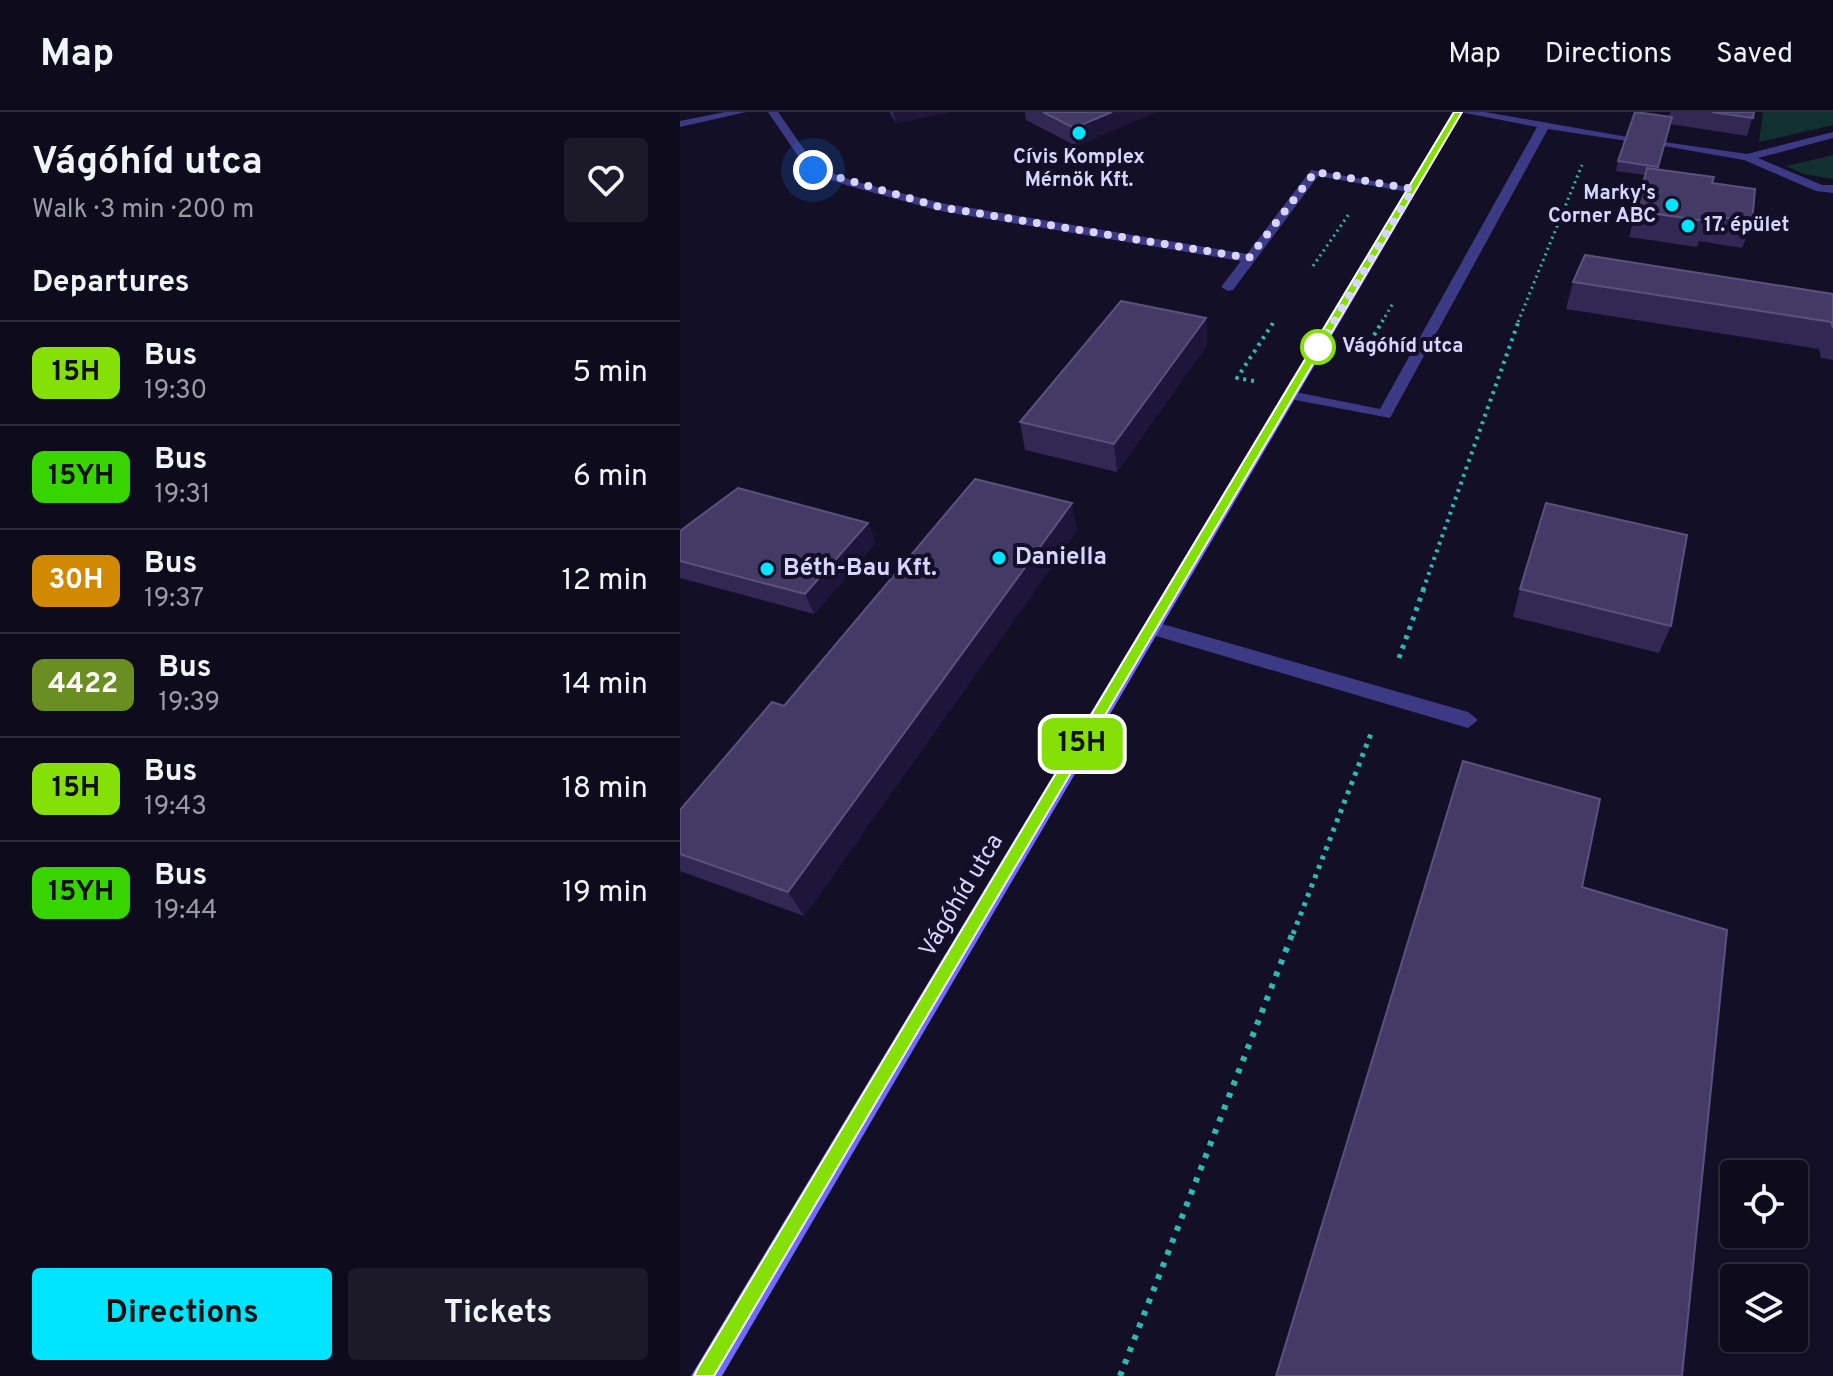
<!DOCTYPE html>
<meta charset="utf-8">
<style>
body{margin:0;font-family:Overpass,sans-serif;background:#1c1929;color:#f1f3f6;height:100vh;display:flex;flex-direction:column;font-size:30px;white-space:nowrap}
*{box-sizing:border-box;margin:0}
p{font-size:26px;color:#9b9ba3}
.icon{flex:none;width:44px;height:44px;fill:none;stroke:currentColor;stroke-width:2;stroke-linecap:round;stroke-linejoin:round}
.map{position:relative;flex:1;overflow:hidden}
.side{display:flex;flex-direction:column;background:#0e0b1c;width:680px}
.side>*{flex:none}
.badge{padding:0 16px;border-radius:12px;font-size:28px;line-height:52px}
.fabs{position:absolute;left:1040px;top:1048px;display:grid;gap:16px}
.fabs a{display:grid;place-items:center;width:88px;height:88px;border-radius:8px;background:#0e0b1c;box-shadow:0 2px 6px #0004,0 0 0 2px #2e2b3b;font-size:40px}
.you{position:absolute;width:40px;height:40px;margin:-20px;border:6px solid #fff;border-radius:50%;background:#1a73e8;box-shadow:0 0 0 12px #1a73e833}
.map>.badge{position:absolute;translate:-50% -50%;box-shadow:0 0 0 4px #fff}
h2{padding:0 32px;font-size:30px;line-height:72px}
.round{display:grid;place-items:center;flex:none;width:84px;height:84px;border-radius:8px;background:#1c1929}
.headline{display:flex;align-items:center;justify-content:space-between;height:136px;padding:0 32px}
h1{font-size:38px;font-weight:700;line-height:60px}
.primary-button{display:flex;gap:16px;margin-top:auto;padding:16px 32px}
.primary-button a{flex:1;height:92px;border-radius:8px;background:#00e5ff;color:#111;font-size:32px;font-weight:700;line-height:92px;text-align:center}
.primary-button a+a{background:#1c1929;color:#f1f3f6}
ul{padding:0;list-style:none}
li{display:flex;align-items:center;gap:24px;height:104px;padding:0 32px;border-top:2px solid #2e2b3b}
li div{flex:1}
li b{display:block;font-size:30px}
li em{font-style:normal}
li .badge{min-width:88px;font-weight:700;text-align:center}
header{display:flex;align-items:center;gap:48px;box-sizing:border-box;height:112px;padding:0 40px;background:#0e0b1c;border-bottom:2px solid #2e2b3b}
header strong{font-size:38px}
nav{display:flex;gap:44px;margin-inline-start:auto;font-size:28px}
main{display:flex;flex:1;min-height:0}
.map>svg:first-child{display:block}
</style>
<header>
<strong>Map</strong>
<nav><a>Map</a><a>Directions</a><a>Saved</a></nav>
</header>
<main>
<section class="side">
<div class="headline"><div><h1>Vágóhíd utca</h1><p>Walk · 3 min · 200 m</p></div><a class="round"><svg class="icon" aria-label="heart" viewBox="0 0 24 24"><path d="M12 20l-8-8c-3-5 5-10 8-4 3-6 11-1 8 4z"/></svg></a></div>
<h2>Departures</h2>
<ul>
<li><span class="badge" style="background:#84e006;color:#111">15H</span><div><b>Bus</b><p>19:30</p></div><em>5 min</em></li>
<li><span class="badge" style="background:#38d400;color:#111">15YH</span><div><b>Bus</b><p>19:31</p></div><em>6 min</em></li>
<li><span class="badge" style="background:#d08900;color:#fff">30H</span><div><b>Bus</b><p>19:37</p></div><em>12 min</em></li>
<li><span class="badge" style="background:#6b8e23;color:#fff">4422</span><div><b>Bus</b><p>19:39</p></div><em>14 min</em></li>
<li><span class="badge" style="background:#84e006;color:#111">15H</span><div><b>Bus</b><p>19:43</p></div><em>18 min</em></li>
<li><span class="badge" style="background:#38d400;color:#111">15YH</span><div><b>Bus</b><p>19:44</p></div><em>19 min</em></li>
</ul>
<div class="primary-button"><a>Directions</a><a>Tickets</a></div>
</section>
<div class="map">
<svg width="1153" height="1264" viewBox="0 0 1153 1264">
<rect width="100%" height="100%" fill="#130f26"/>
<!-- green -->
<path fill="#12302f" d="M1083,0H1153V13L1079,30Z
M1153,43V67L1123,62L1106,54Z"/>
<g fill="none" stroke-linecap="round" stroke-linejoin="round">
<!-- path-far3 -->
<path stroke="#2fb8b0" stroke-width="3" stroke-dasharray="2 4" stroke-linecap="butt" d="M633,154L669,102
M702,210L713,191
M838,210L902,53"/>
<!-- path-far2 -->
<path stroke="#2fb8b0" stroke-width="4" stroke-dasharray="3 5" stroke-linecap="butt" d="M686,237L703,208
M574,269L557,266L593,211
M743,478L839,208"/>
<!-- path-far1 -->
<path stroke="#2fb8b0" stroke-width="5" stroke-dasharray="4 6" stroke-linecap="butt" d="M719,546L744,476
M613,822L692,619"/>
<!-- path -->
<path stroke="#2fb8b0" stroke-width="6" stroke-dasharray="5 8" stroke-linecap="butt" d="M440,1264L613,820"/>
<!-- service -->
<path fill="#3d3a85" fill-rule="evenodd" d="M88,0H98L137,56L177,70L261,91L567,142L631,58L739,77L733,81L638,64L553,178L548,179L541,175L561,149L260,99L169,74L129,60Z
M780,0H805L953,26L947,29L868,17L710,306L605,286L603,283L610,279L700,297L857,15Z
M1153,20V26L1078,46L1142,73H1153V81L1136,79L1064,48L978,33L984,30L1067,42Z
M472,509L788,600L798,608L788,616L466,521L463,516L466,511Z"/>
<!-- minor -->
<path fill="#3d3a85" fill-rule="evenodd" d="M45,0H66L0,15V9Z"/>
<!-- secondary -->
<path fill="#6f6bff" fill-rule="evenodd" d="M773,0H783L42,1264H11Z"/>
</g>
<!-- wall -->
<path fill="#312854" d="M209,0H269L216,11Z
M345,0H476L396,34L346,8Z
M990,0H1074L1067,24L990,12L977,57L1032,71L1072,110L1062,136L1019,129L1017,135L949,125L965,63L936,59L938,49L989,4Z
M893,170L1153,182V248L1141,246L1139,237L886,197Z
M526,206L527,233L437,360L345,338L340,310Z
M188,411L195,431L134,502L0,466V419Z
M397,419L124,804L0,759V698L104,594Z
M840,477L991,514L979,541L833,505Z"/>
<!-- shaded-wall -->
<path fill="#1d163a" d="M213,0H269L216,11Z
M432,0H476L396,34L394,16Z
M526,206L527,233L437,360L434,332Z
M392,391L397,419L124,804L108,780Z
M188,411L195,431L134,502L125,482Z"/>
<!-- building -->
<path fill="#433a66" stroke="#5a527e" stroke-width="2" d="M363,0H432L394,16Z
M955,0L992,5L978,55L938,49Z
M1032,0H1074L1073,6Z
M967,56L1034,65L1032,71L1075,77L1072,110L1027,103L1026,109L956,99Z
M905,143L1153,182V216L1151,210L893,170Z
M441,189L526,206L434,332L340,310Z
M295,367L392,391L108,780L0,742V698L92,590L104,594Z
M58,376L188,411L125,482L0,449V419Z
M866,391L1007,423L991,514L840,477Z
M783,649L920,687L902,775L1047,818L1002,1264H596Z"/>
<!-- line -->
<path fill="#84e006" stroke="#fff" stroke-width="2" d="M774,0H782L34,1264H14L18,1256Z"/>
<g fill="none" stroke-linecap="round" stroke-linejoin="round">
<!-- walk -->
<path stroke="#d9d4ff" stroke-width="8" stroke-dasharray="0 14.4" d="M133,58L260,95L569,146L635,60L733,77L635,241L638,235"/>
</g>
<!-- markers -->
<g fill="#00e5ff" stroke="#130f26" stroke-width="3">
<circle cx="399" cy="21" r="8"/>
<circle cx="992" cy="93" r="8"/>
<circle cx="1008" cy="114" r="8"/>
<circle cx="319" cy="446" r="8"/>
<circle cx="87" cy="457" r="8"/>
</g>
<circle fill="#fff" stroke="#84e006" stroke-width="4" cx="638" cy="235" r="16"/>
<g text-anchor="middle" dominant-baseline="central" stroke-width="8" stroke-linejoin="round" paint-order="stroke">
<!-- far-poi labels -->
<g font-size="20" font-weight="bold" fill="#d9d4ff" stroke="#130f26">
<text x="399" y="46">Cívis Komplex<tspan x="399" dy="23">Mérnök Kft.</tspan></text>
<text x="976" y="82" text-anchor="end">Marky's<tspan x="976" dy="23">Corner ABC</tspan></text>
<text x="1024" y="114" text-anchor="start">17. épület</text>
</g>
<!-- far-stop labels -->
<g font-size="20" font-weight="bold" fill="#d9d4ff" stroke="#130f26" text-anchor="start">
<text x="662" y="235">Vágóhíd utca</text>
</g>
<!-- poi labels -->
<g font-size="24" font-weight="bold" fill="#d9d4ff" stroke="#130f26" text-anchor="start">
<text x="335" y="446">Daniella</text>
<text x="103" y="457">Béth-Bau Kft.</text>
</g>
<!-- street labels -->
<g font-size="24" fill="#d9d4ff" stroke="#130f26">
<text transform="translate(282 784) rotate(-59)">Vágóhíd utca</text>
</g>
</g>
</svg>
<div class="fabs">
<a><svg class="icon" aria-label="locate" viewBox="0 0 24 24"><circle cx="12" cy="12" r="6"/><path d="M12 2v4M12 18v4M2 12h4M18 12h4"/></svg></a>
<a><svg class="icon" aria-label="layers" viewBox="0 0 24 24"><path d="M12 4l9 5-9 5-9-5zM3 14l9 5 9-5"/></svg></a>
</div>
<div class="you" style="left:133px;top:58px"></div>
<b class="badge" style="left:402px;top:632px;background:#84e006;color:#111">15H</b>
</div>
</main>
